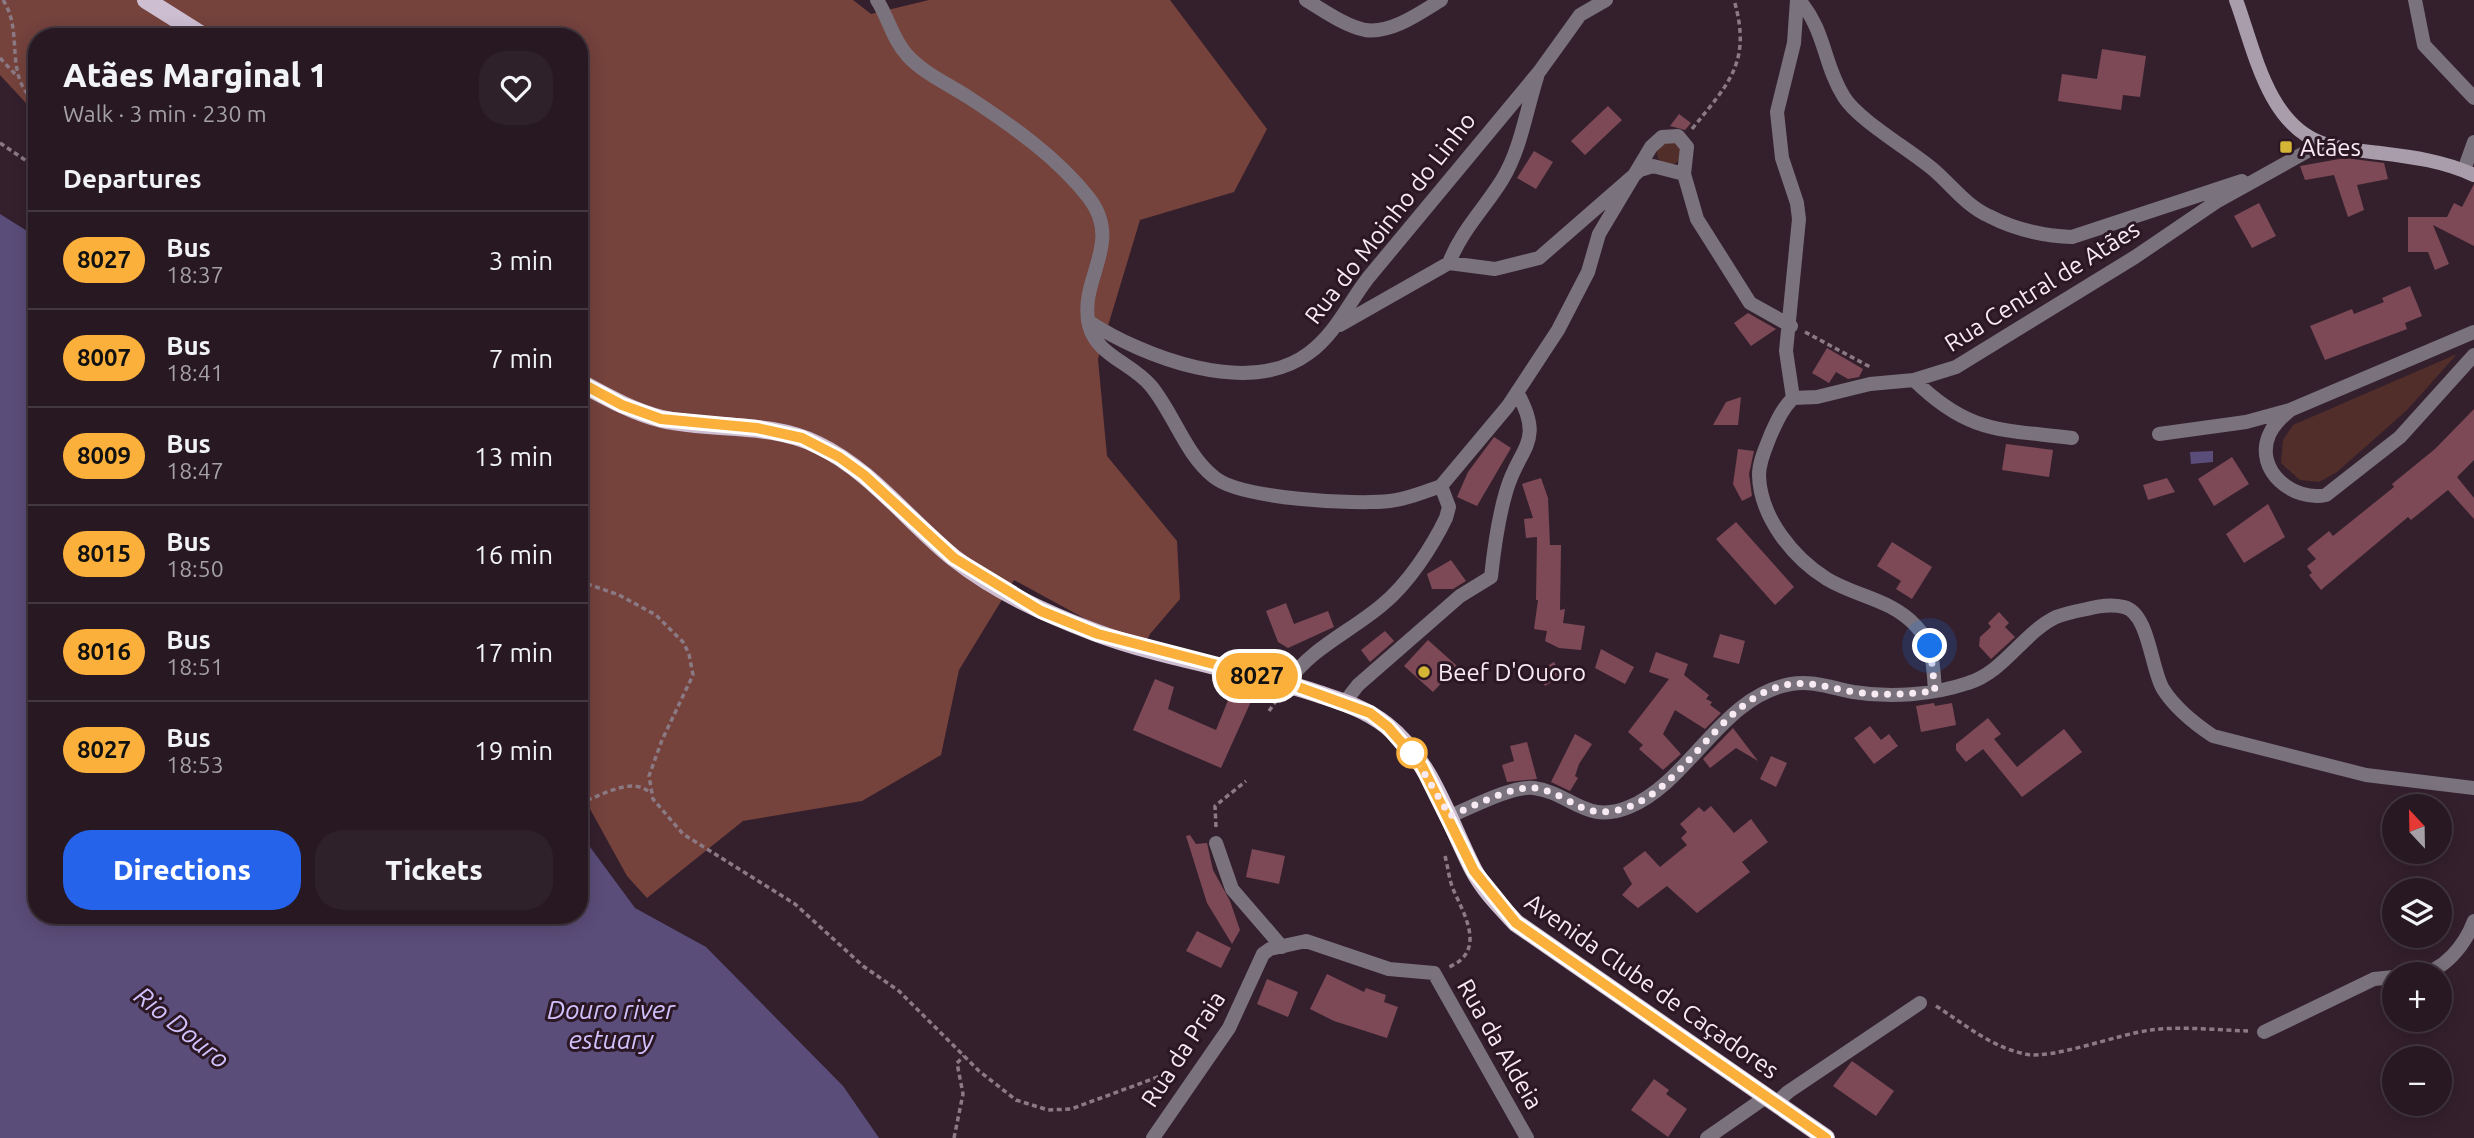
<!DOCTYPE html>
<meta charset="utf-8">
<style>
body{margin:0;font-family:Ubuntu,sans-serif;background:#2f212a;color:#f1f3f6;height:100vh;display:flex;flex-direction:column;font-size:26px;white-space:nowrap}
*{box-sizing:border-box;margin:0}
p{font-size:23px;color:#a4a0a5}
.icon{flex:none;width:38px;height:38px;fill:none;stroke:currentColor;stroke-width:2;stroke-linecap:round;stroke-linejoin:round}
.map{position:relative;flex:1;overflow:hidden}
.sheet{position:absolute;left:28px;top:28px;width:560px;height:896px;display:flex;flex-direction:column;background:#271822;border-radius:28px;box-shadow:0 4px 18px #0003,0 0 0 2px #433740}
.sheet>*{flex:none}
.badge{padding:0 14px;border-radius:23px;font-size:24px;line-height:46px}
.needle{width:46px;rotate:338deg}
.buttons{position:absolute;left:2382px;top:794px;display:grid;gap:14px}
.buttons a{display:grid;place-items:center;width:70px;height:70px;border-radius:50%;background:#271822;box-shadow:0 4px 18px #0003,0 0 0 2px #433740;font-size:35px}
.you{position:absolute;width:35px;height:35px;margin:-18px;border:5px solid #fff;border-radius:50%;background:#1a73e8;box-shadow:0 0 0 10px #1a73e833}
.map>.badge{position:absolute;translate:-50% -50%;box-shadow:0 0 0 4px #fff}
h2{padding:0 35px;font-size:26px;line-height:63px}
.round{display:grid;place-items:center;flex:none;width:74px;height:74px;border-radius:28px;background:#2f212a}
.overview{display:flex;align-items:center;justify-content:space-between;height:119px;padding:0 35px}
h1{font-size:33px;font-weight:800;line-height:52px}
.cta{display:flex;gap:14px;margin-top:auto;padding:14px 35px}
.cta a{flex:1;height:80px;border-radius:28px;background:#2563eb;color:#fff;font-size:28px;font-weight:800;line-height:80px;text-align:center}
.cta a+a{background:#2f212a;color:#f1f3f6}
ul{padding:0;list-style:none}
li{display:flex;align-items:center;gap:21px;height:98px;padding:0 35px;border-top:2px solid #433740}
li div{flex:1}
li b{display:block;font-size:26px}
li em{font-style:normal}
li .badge{min-width:77px;font-weight:700;text-align:center}
.map>svg:first-child{display:block}
</style>
<div class="map">
<svg width="2474" height="1138" viewBox="0 0 2474 1138">
<rect width="100%" height="100%" fill="#34202d"/>
<!-- green -->
<path fill="#522e2a" d="M1657 153a12 12 0 1 1 24 0a12 12 0 1 1-24 0Z
M2457,354L2407,410L2337,472L2319,482L2300,480L2281,463L2283,440L2293,425Z"/>
<!-- forest -->
<path fill="#75423c" d="M0,0H853L871,14L929,0H1170L1267,129L1234,192L1140,220L1098,359L1107,456L1177,541L1180,599L1150,634L1142,650L1014,580L959,670L941,755L862,801L743,821L647,898L627,876L579,789V37H37V115L0,75Z"/>
<!-- water -->
<path fill="#5b4d7a" d="M0,214L32,234L37,243V915H579V832L635,908L706,947L843,1086L879,1138H0Z
M2213,451V462L2191,464L2190,452Z"/>
<!-- building -->
<path fill="#7d4956" d="M2102,49L2146,56L2140,97L2123,95L2121,110L2058,101L2062,74L2097,79Z
M1608,106L1622,120L1585,155L1571,141Z
M1679,114L1691,123L1685,130L1670,126Z
M1534,151L1553,162L1536,189L1517,178Z
M2345,158L2384,163L2388,179L2357,185L2364,210L2348,217L2334,175L2305,180L2300,166Z
M2474,184V246L2433,225L2449,264L2435,270L2428,252H2408V217H2447L2454,203L2462,207Z
M2259,203L2276,236L2252,248L2234,216Z
M2410,286L2422,316L2405,323L2407,329L2325,360L2310,326L2352,309L2354,314L2384,302L2382,298Z
M1748,313L1776,329L1751,346L1734,323Z
M1827,348L1863,369L1859,377L1848,379L1836,372L1829,383L1812,373Z
M1741,397L1738,425H1713L1726,402Z
M2474,409V460L2457,477L2474,498V519L2448,490L2411,520L2408,517L2321,590L2309,575L2312,573L2307,566L2316,559L2307,549L2329,531L2333,536L2394,487L2392,484L2435,449Z
M1494,437L1511,448L1477,506L1457,497L1468,472Z
M2006,444L2053,450L2049,477L2002,470Z
M1738,449L1754,451L1749,474L1752,496L1742,501L1733,484Z
M2232,457L2249,484L2214,506L2198,479Z
M1541,478L1548,498L1550,545H1561L1560,610L1565,609L1563,623L1585,626L1581,650L1559,648L1545,641L1547,631L1534,629L1538,600H1536L1537,537L1526,538L1524,519L1533,518L1522,484Z
M2167,478L2175,492L2148,500L2143,485Z
M2268,504L2285,537L2244,563L2226,534Z
M1736,522L1794,587L1775,605L1716,539Z
M1892,542L1932,567L1912,599L1896,589L1901,581L1877,566Z
M1451,560L1466,581L1453,589H1432L1427,574Z
M1286,603L1294,624L1328,611L1334,627L1288,648L1278,642L1266,611Z
M1999,612L2009,623L2005,627L2015,637L1991,659L1979,646L1980,637L1991,627L1988,623Z
M1385,631L1394,641L1370,662L1361,650Z
M1720,634L1745,641L1739,664L1713,657Z
M1428,640L1457,666L1433,692L1404,666Z
M1601,649L1634,667L1625,684L1595,668Z
M1656,652L1688,664L1684,675L1709,695L1706,699L1712,702L1710,705L1721,713L1705,729L1675,710L1663,734L1681,754L1663,770L1639,749L1643,745L1628,732L1669,679L1649,672Z
M1554,662L1562,675L1545,686L1537,672Z
M1155,679L1174,687L1168,709L1216,730L1233,688L1253,697L1221,768L1133,730Z
M1934,703L1935,706L1952,703L1956,725L1921,732L1916,706Z
M1988,718L2001,734L1994,739L2017,767L2064,729L2082,752L2022,797L1983,749L1966,762L1956,750V744Z
M1870,726L1881,740L1889,734L1898,746L1874,764L1854,738Z
M1733,728L1758,761L1736,748L1710,768L1703,759Z
M1575,734L1592,744L1579,764L1575,776L1578,778L1570,791L1551,782Z
M1527,742L1537,779L1507,782L1502,765L1514,761L1510,746Z
M1771,756L1787,763L1776,787L1760,779Z
M1711,806L1734,833L1751,819L1768,842L1742,862L1750,872L1697,913L1667,886L1638,908L1622,895L1632,884L1623,868L1645,851L1660,867L1687,845L1681,838L1687,832L1680,824L1699,807L1704,812Z
M1190,835L1196,844L1207,843L1213,870L1230,901L1240,930L1232,944L1207,903L1186,836Z
M1252,849L1285,856L1279,884L1246,877Z
M1197,931L1231,948L1221,968L1186,951Z
M1327,974L1364,992L1366,988L1386,995L1384,1002L1398,1007L1387,1038L1334,1021L1310,1009Z
M1267,979L1298,992L1288,1017L1257,1004Z
M1852,1061L1894,1091L1876,1116L1833,1086Z
M1654,1079L1669,1090L1666,1094L1687,1109L1668,1137L1631,1110Z"/>
<g fill="none" stroke-linecap="round" stroke-linejoin="round">
<!-- path -->
<path stroke="#8b7a84" stroke-width="3.5" stroke-dasharray="5 3.5" stroke-linecap="butt" d="M3,0C25,33 2,77 37,103
M0,58L15,74
M1692,129C1729,83 1752,62 1734,0
M0,143L37,168
M1805,332L1872,368
M579,581L619,595L656,615L683,642L689,654L693,675L662,740L649,776L653,799L683,834L795,904L863,966L899,991L979,1071L1016,1100L1048,1110L1071,1109L1158,1077L1175,1080
M1269,711L1278,698
M579,803C600,797 632,775 650,793
M1216,827L1215,806L1246,781
M1445,856C1448,867 1449,879 1453,889C1464,914 1487,951 1449,967
M1936,1006C1966,1025 1989,1046 2025,1054C2052,1060 2118,1034 2151,1030C2182,1026 2216,1030 2248,1031
M954,1138L963,1094L957,1063L964,1056"/>
<!-- street -->
<path stroke="#7a727c" stroke-width="14" d="M877,0C888,17 893,40 907,55C923,73 948,84 968,97C1011,125 1057,157 1089,198C1124,244 1078,279 1089,325C1096,355 1132,363 1151,386C1174,414 1185,454 1214,477C1240,499 1355,505 1390,501C1408,499 1424,492 1441,486
M1306,0C1323,10 1345,26 1365,30C1391,34 1420,13 1441,0
M1799,0C1826,31 1823,64 1844,97C1858,120 1912,151 1935,171C1953,187 1967,206 1989,216C2014,229 2044,236 2072,237L2242,181
M2415,0L2424,45L2474,98
M2464,170L2474,142
M1449,263C1461,231 1484,209 1502,180C1521,149 1526,111 1537,77
M1088,321C1143,357 1249,398 1309,353C1336,333 1348,304 1368,278L1539,72L1580,15L1606,0
M1340,325L1449,263L1495,269L1539,258L1640,170L1653,166L1684,174
M1914,380C1969,434 2000,429 2072,438
M1793,398L1786,351L1799,219L1797,203L1782,158L1777,112L1794,43L1797,0
M2290,410C2281,418 2273,425 2269,435C2254,471 2294,502 2326,495L2400,437L2474,355
M2159,434L2246,422L2290,410L2474,332
M1441,486L1508,406L1558,330L1588,272L1599,234L1651,147L1662,137L1678,136L1687,147L1684,174L1697,219L1750,303L1791,326
M1287,683C1311,648 1350,632 1382,605C1408,584 1432,547 1446,518L1449,507L1441,486
M1935,691C1933,666 1934,645 1916,626C1891,599 1857,597 1827,579C1793,558 1760,517 1759,475C1759,461 1766,447 1771,434C1777,421 1782,409 1793,398L1817,397L1870,384L1914,380L1956,367L2135,257L2216,202L2322,143
M1344,703L1358,685L1460,596L1491,577C1494,549 1498,519 1506,492C1518,447 1546,444 1517,392
M1450,816C1470,808 1513,785 1534,788C1571,793 1586,825 1629,807C1690,782 1721,696 1791,684C1812,680 1832,688 1853,692C1890,698 1933,695 1968,683C2004,672 2023,633 2056,617C2066,613 2077,611 2087,609C2098,606 2112,604 2124,607C2149,613 2151,669 2163,689C2175,708 2195,724 2213,736L2366,775L2474,788
M1216,843L1232,889L1282,947
M2416,975C2444,972 2465,945 2474,921
M2264,1032L2374,979L2394,977
M1775,1104L1788,1092L1920,1003
M1153,1138L1229,1028L1263,954L1270,949L1306,941L1389,969L1434,973L1527,1138
M1707,1138L1766,1097"/>
<!-- secondary -->
<path stroke="#a99dac" stroke-width="14" d="M2236,0C2254,48 2267,124 2322,143C2340,149 2362,151 2380,153C2413,157 2443,161 2474,175"/>
<!-- primary -->
<path stroke="#cdbed1" stroke-width="18" d="M146,0L205,37
M579,382C605,396 633,412 662,419C714,431 769,421 818,445C872,471 908,521 954,558C996,591 1044,613 1094,632C1166,659 1245,669 1319,694C1343,702 1366,709 1386,725C1431,760 1448,820 1473,869C1484,890 1500,906 1516,923L1826,1138"/>
</g>
<g fill="none" stroke-linecap="round" stroke-linejoin="round">
<defs>
<path id="line" d="M579,382L622,405L661,419L757,428L802,438L839,457L864,475L954,558L1041,611L1098,634L1287,683L1370,713L1388,727L1422,766L1474,871L1516,923L1826,1138"/>
</defs>
<!-- line casing -->
<use href="#line" stroke="#fff" stroke-width="16"/>
<!-- line -->
<use href="#line" stroke="#fbb03b" stroke-width="10"/>
<!-- walk -->
<path stroke="#f8eaf2" stroke-width="7" stroke-dasharray="0 12.6" d="M1412,753L1450,816C1470,808 1513,785 1535,788C1572,794 1581,822 1625,808C1679,792 1716,710 1772,689C1802,677 1826,688 1855,692C1882,696 1909,694 1935,691L1930,646"/>
</g>
<!-- markers -->
<g fill="#d4b535" stroke="#2a1723" stroke-width="2.5">
<rect x="2279" y="140" width="14" height="14" rx="3.5"/>
<circle cx="1424" cy="672" r="7"/>
</g>
<circle fill="#fff" stroke="#fbb03b" stroke-width="3.5" cx="1412" cy="753" r="14"/>
<g text-anchor="middle" dominant-baseline="central" stroke-width="6" stroke-linejoin="round" paint-order="stroke">
<!-- poi labels -->
<g font-size="24" fill="#f8eaf2" stroke="#2a1723" text-anchor="start">
<text x="2300" y="147">Atães</text>
<text x="1438" y="672">Beef D'Ouoro</text>
</g>
<!-- street labels -->
<g font-size="24" fill="#f8eaf2" stroke="#2a1723">
<text transform="translate(1390 218) rotate(-52)">Rua do Moinho do Linho</text>
<text transform="translate(2042 286) rotate(-32)">Rua Central de Atães</text>
<text transform="translate(1652 986) rotate(35)">Avenida Clube de Caçadores</text>
<text transform="translate(1500 1044) rotate(60)">Rua da Aldeia</text>
<text transform="translate(1183 1049) rotate(-57)">Rua da Praia</text>
</g>
<!-- water labels -->
<g font-size="26" font-style="italic" fill="#d0c0fb" stroke="#2a1723">
<text x="611" y="1009">Douro river<tspan x="611" dy="30">estuary</tspan></text>
<text transform="translate(182 1027) rotate(39)">Rio Douro</text>
</g>
</g>
</svg>
<div class="buttons">
<a><svg class="needle" viewBox="-14 -14 28 28"><path d="M0-13l5 13h-10z" fill="#e53935"/><path d="M0 13l5-13h-10z" fill="#a4a0a5"/></svg></a>
<a><svg class="icon" aria-label="layers" viewBox="0 0 24 24"><path d="M12 4l9 5-9 5-9-5zM3 14l9 5 9-5"/></svg></a>
<a>+</a>
<a>−</a>
</div>
<div class="you" style="left:1930px;top:646px"></div>
<b class="badge" style="left:1257px;top:676px;background:#fbb03b;color:#111">8027</b>
<section class="sheet">
<div class="overview"><div><h1>Atães Marginal 1</h1><p>Walk · 3 min · 230 m</p></div><a class="round"><svg class="icon" aria-label="heart" viewBox="0 0 24 24"><path d="M12 20l-8-8c-3-5 5-10 8-4 3-6 11-1 8 4z"/></svg></a></div>
<h2>Departures</h2>
<ul>
<li><span class="badge" style="background:#fbb03b;color:#111">8027</span><div><b>Bus</b><p>18:37</p></div><em>3 min</em></li>
<li><span class="badge" style="background:#fbb03b;color:#111">8007</span><div><b>Bus</b><p>18:41</p></div><em>7 min</em></li>
<li><span class="badge" style="background:#fbb03b;color:#111">8009</span><div><b>Bus</b><p>18:47</p></div><em>13 min</em></li>
<li><span class="badge" style="background:#fbb03b;color:#111">8015</span><div><b>Bus</b><p>18:50</p></div><em>16 min</em></li>
<li><span class="badge" style="background:#fbb03b;color:#111">8016</span><div><b>Bus</b><p>18:51</p></div><em>17 min</em></li>
<li><span class="badge" style="background:#fbb03b;color:#111">8027</span><div><b>Bus</b><p>18:53</p></div><em>19 min</em></li>
</ul>
<div class="cta"><a>Directions</a><a>Tickets</a></div>
</section>
</div>
